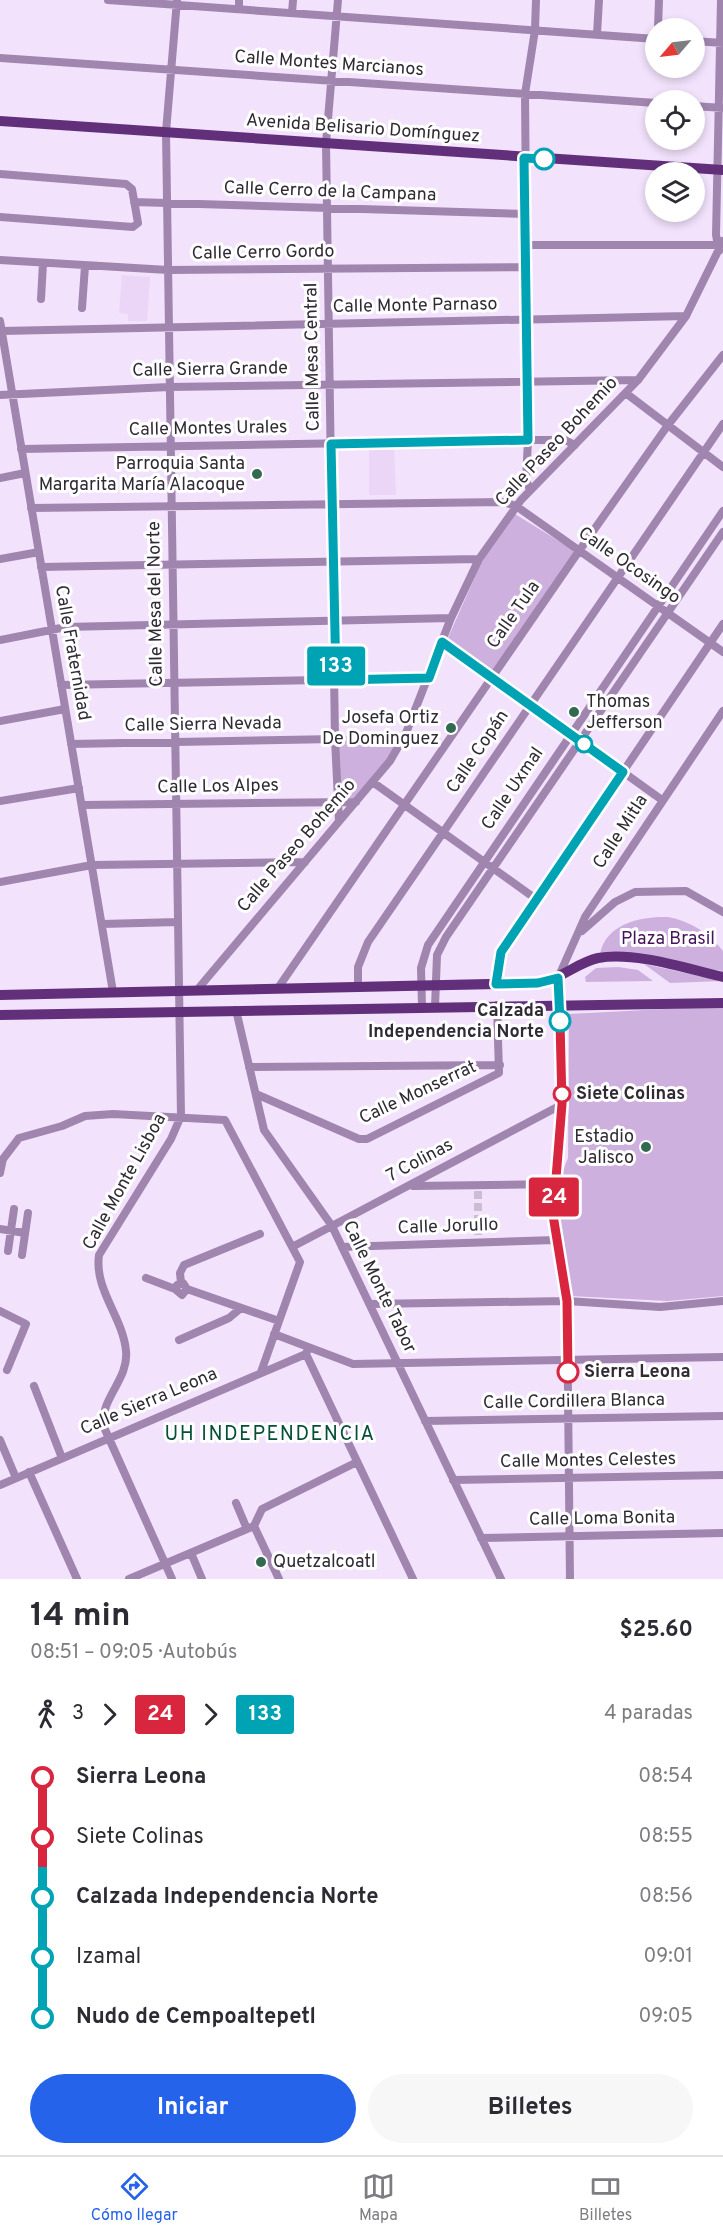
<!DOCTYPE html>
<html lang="es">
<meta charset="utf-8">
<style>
body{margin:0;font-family:Overpass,sans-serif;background:#f7f7f7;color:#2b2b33;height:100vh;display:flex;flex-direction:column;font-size:22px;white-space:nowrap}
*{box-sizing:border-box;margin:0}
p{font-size:20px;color:#7c7c81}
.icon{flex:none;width:33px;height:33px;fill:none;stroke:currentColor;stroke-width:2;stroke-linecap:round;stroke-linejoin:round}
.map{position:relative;height:1579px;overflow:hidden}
.details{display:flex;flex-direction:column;background:#fff;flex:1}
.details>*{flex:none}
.badge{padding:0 12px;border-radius:4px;font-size:21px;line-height:39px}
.needle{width:39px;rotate:242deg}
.controls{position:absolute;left:645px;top:18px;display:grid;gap:12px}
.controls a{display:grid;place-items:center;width:60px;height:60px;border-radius:50%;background:#fff;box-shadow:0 3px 9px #0003;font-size:30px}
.map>.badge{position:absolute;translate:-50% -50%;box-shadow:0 0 0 3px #fff}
.legs{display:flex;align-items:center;gap:9px;height:66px;padding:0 30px;font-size:20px}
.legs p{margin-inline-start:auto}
.headline{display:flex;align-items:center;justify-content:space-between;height:102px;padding:0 30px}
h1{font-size:33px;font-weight:700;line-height:45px}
.button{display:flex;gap:12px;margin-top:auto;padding:12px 30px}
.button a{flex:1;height:69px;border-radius:36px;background:#2563eb;color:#fff;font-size:24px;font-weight:700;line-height:69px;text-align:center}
.button a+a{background:#f7f7f7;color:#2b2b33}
ul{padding:0 30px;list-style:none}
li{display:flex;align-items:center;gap:21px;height:60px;font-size:22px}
li i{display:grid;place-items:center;width:9px;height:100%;margin:0 8px;background:currentColor}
li i::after{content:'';width:15px;height:15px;margin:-8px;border:4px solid;border-radius:50%;background:#fff}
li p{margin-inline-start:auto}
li:first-child i{background:linear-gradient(#0000 50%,currentColor 0)}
li:last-child i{background:linear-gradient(currentColor 50%,#0000 0)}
.menu{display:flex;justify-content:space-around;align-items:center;height:84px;border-top:2px solid #e1e1e2;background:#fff;font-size:16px;color:#7c7c81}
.menu a{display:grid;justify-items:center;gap:3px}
.menu .active{color:#2563eb}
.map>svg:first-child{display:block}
</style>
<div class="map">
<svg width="723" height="1579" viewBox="0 0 723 1579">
<rect width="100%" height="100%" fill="#f2e2fc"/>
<!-- built -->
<path fill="#ebd6f7" d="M122,275L150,277L147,321H128V314L119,313Z
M394,448L396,495H369V449Z"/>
<!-- green -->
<path fill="#cdb0de" d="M515,514L575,551L491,672L447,640L482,561Z
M403,735L386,764L353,799L341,796L337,736Z
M668,917C690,921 709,933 723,951V971L600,954C606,923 642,916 668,917Z
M644,964L723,981L670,983Z
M618,967L638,970L653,981L586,982L585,977L596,968Z
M723,1006V1296L668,1301L570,1296C563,1251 549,1201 568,1158L569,1014Z"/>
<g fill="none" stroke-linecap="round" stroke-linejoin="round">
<!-- minor-tunnel -->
<path stroke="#cbbdd4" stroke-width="8" stroke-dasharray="8 4" stroke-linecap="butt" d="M478,1191V1235"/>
<!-- minor -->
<path stroke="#a085af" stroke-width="8" d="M108,0L656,39
M338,0L326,143L335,739L339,821
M239,9V0
M292,13L293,0
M658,28L659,0
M597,34L599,0
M694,41L723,43
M0,58L656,103
M694,106L723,108
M0,174L126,184L132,189L138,223L133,227L0,217
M134,202L526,214
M527,245H721
M719,251L716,235L721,0
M0,260L168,270L526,267
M41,299L43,263
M82,308L85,266
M0,321L113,992
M2,331L686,316
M627,394L723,467
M0,395L169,387L638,380
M21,449L528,440H565L575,445
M0,478L25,473
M530,490L526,480L528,440L525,94L535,30L536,0
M31,508L503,502L516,506L723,652
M0,559L39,552
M41,567L479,559
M0,640L66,627L451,618
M442,642L662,800
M61,685L429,678
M0,721L65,709
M71,744L335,739
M374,783L536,899
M0,801L79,788
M82,805L356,802
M0,882L92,865L305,862
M102,924L178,922
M582,931L615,902L635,892L686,891L723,912
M496,984L501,952L723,624
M358,987V967L368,942L723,424
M278,988L579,551L668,425L723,355
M197,990L390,761L406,733L451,618L479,559L521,500L638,380L686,316L723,241
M422,1007L421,968L428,945L723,511
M435,1007L437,955L446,937L723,532
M236,1010L264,1130L332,1226L501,1579
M249,1067L500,1065
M256,1094L359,1139H367L499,1073L497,1005
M0,1173L3,1159L19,1138L62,1126L85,1116L113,1114L225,1120L300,1262L261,1372
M413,1186L556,1184
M0,1229L25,1233
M292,1247L563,1104
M342,1247L555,1240
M8,1251L14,1209
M22,1255L28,1213
M146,1278L175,1289
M181,1283L180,1273L184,1265L260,1234
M187,1289L182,1295L175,1289L177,1285L183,1283L187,1289L279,1321
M370,1304L567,1301L660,1307L723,1301
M0,1311L26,1324L7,1370
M274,1334L353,1364L723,1357
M179,1340L229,1318L241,1308
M306,1354L413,1579
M34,1386L62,1458
M425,1421L723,1416
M0,1440L16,1478
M29,1472L77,1579
M453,1480L723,1475
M0,1485L306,1354L308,1348
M236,1503L247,1529
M254,1526L279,1579
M481,1538L723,1533
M191,1553L202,1579
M129,1579L254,1526L262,1509L357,1462
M172,1579L103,1425C101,1398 129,1379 126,1351C123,1317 94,1290 99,1255L171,1139L181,1116L166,132L177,0
M570,1579L567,1301L553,1216L563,1104L558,978L585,917L723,711"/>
<!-- major -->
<path stroke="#62307b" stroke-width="10" d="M0,121L723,170
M0,995L538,983C560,980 576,963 598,958C634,951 688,969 723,977
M0,1015L723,1003"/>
</g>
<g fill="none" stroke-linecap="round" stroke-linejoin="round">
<defs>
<path id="line-1" d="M560,1021L562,1104L553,1215L567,1301L568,1372"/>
<path id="line-2" d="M544,159L524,158L528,440L331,444L336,680L429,678L442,642L623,772L501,952L496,984L538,983L558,978L560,1021"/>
</defs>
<!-- line-1 casing -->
<use href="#line-1" stroke="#fff" stroke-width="14"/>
<!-- line-2 casing -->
<use href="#line-2" stroke="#fff" stroke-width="14"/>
<!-- line-1 -->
<use href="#line-1" stroke="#d7263d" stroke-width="9"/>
<!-- line-2 -->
<use href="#line-2" stroke="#00a3b4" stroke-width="9"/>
</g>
<!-- markers -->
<g fill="#fff" stroke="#00a3b4" stroke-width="3">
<circle cx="544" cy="159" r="10"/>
<circle cx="584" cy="744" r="8"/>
<circle cx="560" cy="1021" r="10"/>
</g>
<g fill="#316951" stroke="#fff" stroke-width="2">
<circle cx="257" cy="474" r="6"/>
<circle cx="574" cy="712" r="6"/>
<circle cx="451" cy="728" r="6"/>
<circle cx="646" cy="1147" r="6"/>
<circle cx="261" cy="1562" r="6"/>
</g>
<g fill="#fff" stroke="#d7263d" stroke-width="3">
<circle cx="562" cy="1094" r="8"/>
<circle cx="568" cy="1372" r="10"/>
</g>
<g text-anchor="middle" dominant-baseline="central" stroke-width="6" stroke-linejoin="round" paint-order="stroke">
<!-- street labels -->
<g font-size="18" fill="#302a34" stroke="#fff">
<text transform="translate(329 64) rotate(4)">Calle Montes Marcianos</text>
<text transform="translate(363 129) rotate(4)">Avenida Belisario Domínguez</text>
<text transform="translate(330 192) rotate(2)">Calle Cerro de la Campana</text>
<text transform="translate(263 253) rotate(-1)">Calle Cerro Gordo</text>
<text transform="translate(415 306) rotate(-1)">Calle Monte Parnaso</text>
<text transform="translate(313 357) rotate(-91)">Calle Mesa Central</text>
<text transform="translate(210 370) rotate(-1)">Calle Sierra Grande</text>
<text transform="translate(208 429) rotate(-1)">Calle Montes Urales</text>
<text transform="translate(557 442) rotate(-47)">Calle Paseo Bohemio</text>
<text transform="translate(629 566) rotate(35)">Calle Ocosingo</text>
<text transform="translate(156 604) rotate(-91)">Calle Mesa del Norte</text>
<text transform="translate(514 615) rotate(-55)">Calle Tula</text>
<text transform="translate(72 653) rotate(80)">Calle Fraternidad</text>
<text transform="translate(203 725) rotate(-1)">Calle Sierra Nevada</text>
<text transform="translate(478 752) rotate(-56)">Calle Copán</text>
<text transform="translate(218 787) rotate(-1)">Calle Los Alpes</text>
<text transform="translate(513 789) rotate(-56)">Calle Uxmal</text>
<text transform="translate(621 832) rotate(-57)">Calle Mitla</text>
<text transform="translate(297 846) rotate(-49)">Calle Paseo Bohemio</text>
<text transform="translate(418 1093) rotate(-25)">Calle Monserrat</text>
<text transform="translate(420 1161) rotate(-28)">7 Colinas</text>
<text transform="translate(125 1182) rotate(-61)">Calle Monte Lisboa</text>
<text transform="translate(448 1227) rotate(-2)">Calle Jorullo</text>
<text transform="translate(379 1287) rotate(64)">Calle Monte Tabor</text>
<text transform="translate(149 1402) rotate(-23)">Calle Sierra Leona</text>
<text transform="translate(574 1402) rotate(-1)">Calle Cordillera Blanca</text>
<text transform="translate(588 1461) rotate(-1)">Calle Montes Celestes</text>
<text transform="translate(602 1519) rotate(-1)">Calle Loma Bonita</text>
</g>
<!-- poi labels -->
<g font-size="18" fill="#302a34" stroke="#fff" text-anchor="end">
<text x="245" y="464">Parroquia Santa<tspan x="245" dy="21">Margarita María Alacoque</tspan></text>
<text x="586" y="702" text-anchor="start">Thomas<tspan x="586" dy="21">Jefferson</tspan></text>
<text x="439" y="718">Josefa Ortiz<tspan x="439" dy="21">De Dominguez</tspan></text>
<text x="634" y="1137">Estadio<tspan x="634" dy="21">Jalisco</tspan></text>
<text x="273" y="1562" text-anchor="start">Quetzalcoatl</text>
</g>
<!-- park labels -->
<g font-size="18" fill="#44145a" stroke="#fff">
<text x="668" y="939">Plaza Brasil</text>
</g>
<!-- stop labels -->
<g font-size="18" font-weight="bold" fill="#302a34" stroke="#fff" text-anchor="start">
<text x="544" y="1011" text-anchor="end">Calzada<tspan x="544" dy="21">Independencia Norte</tspan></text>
<text x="576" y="1094">Siete Colinas</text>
<text x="584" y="1372">Sierra Leona</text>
</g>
<!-- neighbourhood labels -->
<g font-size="20" letter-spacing="1.5" fill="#054f36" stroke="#fff">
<text x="270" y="1435">UH INDEPENDENCIA</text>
</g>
</g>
</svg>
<div class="controls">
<a><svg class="needle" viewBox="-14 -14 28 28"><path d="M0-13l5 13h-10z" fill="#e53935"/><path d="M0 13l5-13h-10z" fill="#7c7c81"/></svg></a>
<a><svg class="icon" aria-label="locate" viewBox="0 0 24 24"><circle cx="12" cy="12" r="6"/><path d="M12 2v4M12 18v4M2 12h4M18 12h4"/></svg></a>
<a><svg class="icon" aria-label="layers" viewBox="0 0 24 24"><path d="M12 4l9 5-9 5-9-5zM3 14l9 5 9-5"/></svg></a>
</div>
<b class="badge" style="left:554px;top:1197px;background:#d7263d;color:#fff">24</b>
<b class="badge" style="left:336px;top:666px;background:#00a3b4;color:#fff">133</b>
</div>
<section class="details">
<div class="headline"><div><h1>14 min</h1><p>08:51 – 09:05 · Autobús</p></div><b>$25.60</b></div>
<div class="legs"><svg class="icon" aria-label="walk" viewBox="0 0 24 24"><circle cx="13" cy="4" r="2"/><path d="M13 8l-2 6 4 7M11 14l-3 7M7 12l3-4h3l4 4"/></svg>3<svg class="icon" aria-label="forward" viewBox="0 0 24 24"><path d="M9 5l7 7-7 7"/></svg><b class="badge" style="background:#d7263d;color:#fff">24</b><svg class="icon" aria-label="forward" viewBox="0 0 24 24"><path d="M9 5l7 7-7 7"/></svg><b class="badge" style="background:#00a3b4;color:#fff">133</b><p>4 paradas</p></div>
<ul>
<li><i style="color:#d7263d"></i><b>Sierra Leona</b><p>08:54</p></li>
<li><i style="color:#d7263d"></i><span>Siete Colinas</span><p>08:55</p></li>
<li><i style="color:#00a3b4"></i><b>Calzada Independencia Norte</b><p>08:56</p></li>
<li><i style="color:#00a3b4"></i><span>Izamal</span><p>09:01</p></li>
<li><i style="color:#00a3b4"></i><b>Nudo de Cempoaltepetl</b><p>09:05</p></li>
</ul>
<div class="button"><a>Iniciar</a><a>Billetes</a></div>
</section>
<nav class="menu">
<a class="active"><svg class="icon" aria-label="directions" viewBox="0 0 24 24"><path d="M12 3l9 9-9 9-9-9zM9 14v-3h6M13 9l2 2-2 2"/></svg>Cómo llegar</a>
<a><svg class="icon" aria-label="map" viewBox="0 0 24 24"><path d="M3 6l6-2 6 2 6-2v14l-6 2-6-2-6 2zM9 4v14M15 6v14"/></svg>Mapa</a>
<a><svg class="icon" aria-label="tickets" viewBox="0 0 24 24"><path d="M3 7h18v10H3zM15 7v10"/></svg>Billetes</a>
</nav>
